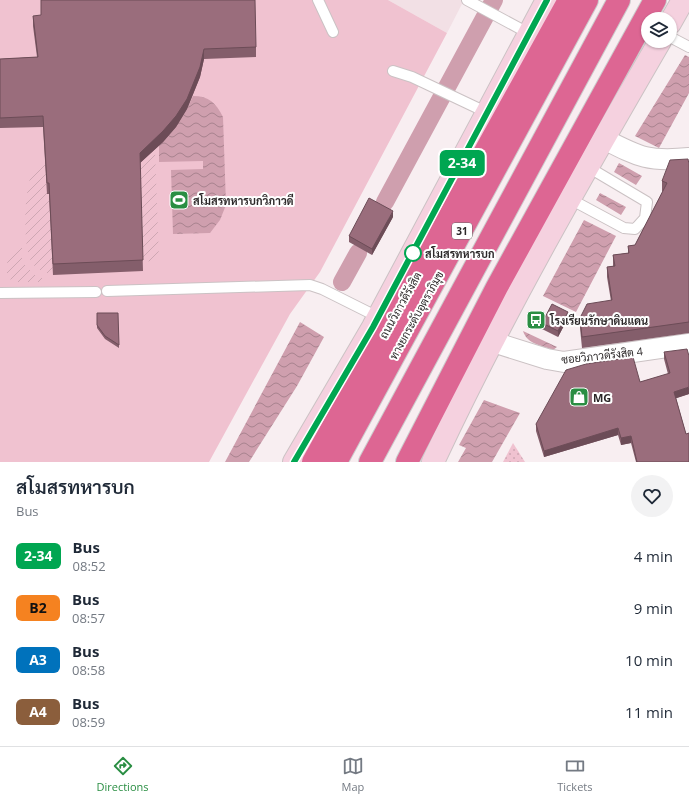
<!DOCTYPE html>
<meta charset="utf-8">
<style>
body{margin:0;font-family:"Open Sans",Sarabun,sans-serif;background:#f2f2f3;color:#1f2937;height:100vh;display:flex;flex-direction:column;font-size:15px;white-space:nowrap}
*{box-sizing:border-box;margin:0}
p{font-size:13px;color:#747a83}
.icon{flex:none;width:22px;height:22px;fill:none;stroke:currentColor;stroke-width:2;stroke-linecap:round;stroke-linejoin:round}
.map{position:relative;height:462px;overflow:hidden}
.side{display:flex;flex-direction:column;background:#fff;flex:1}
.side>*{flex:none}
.badge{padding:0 8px;border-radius:6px;font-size:14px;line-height:26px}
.buttons{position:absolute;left:641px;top:12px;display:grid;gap:8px}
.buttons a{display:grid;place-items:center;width:36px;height:36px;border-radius:50%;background:#fff;box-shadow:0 1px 3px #0004;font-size:20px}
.map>.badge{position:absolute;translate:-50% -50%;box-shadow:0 0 0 2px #fff}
.round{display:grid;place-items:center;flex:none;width:42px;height:42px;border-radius:21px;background:#f2f2f3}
.summary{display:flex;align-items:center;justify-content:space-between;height:68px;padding:0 16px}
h1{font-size:19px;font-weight:600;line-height:30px}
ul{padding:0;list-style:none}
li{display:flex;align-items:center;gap:12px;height:52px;padding:0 16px}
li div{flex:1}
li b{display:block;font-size:15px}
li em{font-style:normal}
li .badge{min-width:44px;font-weight:700;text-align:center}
.dock{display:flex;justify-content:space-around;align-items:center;height:56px;border-top:1px solid #e0e1e3;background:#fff;font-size:11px;color:#747a83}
.dock a{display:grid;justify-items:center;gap:2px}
.dock .current{color:#2a8e43}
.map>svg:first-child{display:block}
</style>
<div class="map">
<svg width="689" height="462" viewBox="0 0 689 462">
<defs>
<pattern id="grass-dots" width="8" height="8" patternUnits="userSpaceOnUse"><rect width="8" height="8" fill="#f0c2d0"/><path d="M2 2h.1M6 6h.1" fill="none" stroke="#cea7b3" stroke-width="1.8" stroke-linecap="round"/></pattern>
<pattern id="garden-furrows" width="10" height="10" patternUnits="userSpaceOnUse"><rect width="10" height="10" fill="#f0c2d0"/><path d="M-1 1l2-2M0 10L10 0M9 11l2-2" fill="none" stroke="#cea7b3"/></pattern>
<pattern id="water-waves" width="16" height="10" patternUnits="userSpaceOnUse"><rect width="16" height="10" fill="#cf9fae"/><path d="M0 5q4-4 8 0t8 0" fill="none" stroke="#a8828e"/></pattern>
</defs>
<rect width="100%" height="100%" fill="#f8eef1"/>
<!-- built -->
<path fill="#f2e0e5" d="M388,0H464L447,33Z"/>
<!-- grass -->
<path fill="url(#grass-dots)" d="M513,443L525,462H503Z"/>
<!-- park -->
<path fill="#f0c2d0" d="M0,0H388L447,33L320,272L290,314L209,462H0Z"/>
<!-- garden -->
<path fill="url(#garden-furrows)" d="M155,150L159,260L143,262L140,163Z
M45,160L47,194H49L53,275C43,272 36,270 31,261C22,245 24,181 35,167C37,164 42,162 45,160Z
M20,243L22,247V262L36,276L45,279L48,282H15L8,278C4,262 9,254 20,243Z"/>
<!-- water -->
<path fill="url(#water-waves)" d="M685,55L689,57V93L659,148L635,136Z
M193,96C209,96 216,103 223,117L226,205L220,220L210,233L173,234L171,170L203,169V161L159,162V146L187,109Z
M619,163L642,176L636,185L614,172Z
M600,193L626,207L621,215L596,200Z
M584,220L616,236L576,312L543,296Z
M300,322L324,337L297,386L249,462H225Z
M523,331L557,347L553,350C541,345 527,344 523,331Z
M484,400L520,413L492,462H458L466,448L459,445Z"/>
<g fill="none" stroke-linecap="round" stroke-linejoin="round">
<!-- canal -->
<path stroke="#cf9fae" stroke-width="18" d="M385,202L494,0
M342,282L358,253"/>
<defs>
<path id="lane" d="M318,0L333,32
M467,0L530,34
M670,37L689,47
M393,71L412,77L488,113
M570,199L624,228L635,229L645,218L647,202L588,167
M107,291L310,285L322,289L378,317
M0,293L96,292"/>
<path id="street" d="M604,139C639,157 648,162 689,158
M493,342L547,359L564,362L689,344"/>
<path id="secondary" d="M670,23L683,0
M294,462L373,327L547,0
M433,462C500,318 580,179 660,41"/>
<path id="highway" d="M313,462L569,0
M336,462L587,0
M370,462L619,0
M407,462L497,287L655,0"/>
</defs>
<!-- lane casing -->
<use href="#lane" stroke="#cbc2c4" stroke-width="12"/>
<!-- street casing -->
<use href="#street" stroke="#cbc2c4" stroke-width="22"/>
<!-- secondary casing -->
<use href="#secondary" stroke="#cbc2c4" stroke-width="24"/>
<!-- highway casing -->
<use href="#highway" stroke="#cccbcc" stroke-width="24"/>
<!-- lane -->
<use href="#lane" stroke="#fff" stroke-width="10"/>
<!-- street -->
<use href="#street" stroke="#fff" stroke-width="20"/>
<!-- secondary -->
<use href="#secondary" stroke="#f5d1df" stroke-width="22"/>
<!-- highway -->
<use href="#highway" stroke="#dd6693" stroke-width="22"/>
</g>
<!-- wall -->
<path fill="#845e6b" d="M33,16L256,47V57L204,59L200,77L187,109L176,127L163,142L140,163L143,271L53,275L49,194H47L43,127L0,128V59L37,57L33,26Z
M689,164V333L582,348L580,328V318L611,301L607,277V267L613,266V255L628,253V246L635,245L663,191H662V181Z
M393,217L372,255L349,242V236Z
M97,316L119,345V348L105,339L97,328Z
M568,318L558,337L542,329V323Z
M664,352L689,394L676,398L686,434L689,462H636L631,443L621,445L618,435L544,457L536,431V424L640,382L668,374L664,359Z"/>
<!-- shaded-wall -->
<path fill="#6c4c57" d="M204,49V59L200,77L187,109L176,127L163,142L140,163V153Z
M393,211V217L372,255V249Z
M568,312V318L558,337V331Z
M689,387V394L674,399V392Z
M618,428V435L544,457V451Z
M631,436V443L621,445V438Z"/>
<!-- building -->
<path fill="#9a6d7c" stroke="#6c4c57" d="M41,0H255L256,47L204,49L200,67L187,99L176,116L163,131L140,153L143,260L53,264L49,183H47L43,116L0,118V59L38,57L33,16L41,15Z
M688,159L689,164V322L582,337L580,318L587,304L612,300L607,267L615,266L613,255L629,253L628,246L635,245L667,183L662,181L670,160Z
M369,198L393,211L372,249L349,236Z
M552,304L568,312L558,331L542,323Z
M97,313H118L119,345L105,336L97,325Z
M687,349L689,356V387L674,392L686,434L689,433V462H637L631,436L621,438L618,428L544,451L536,424L566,370L586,364L633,357L640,382L670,373L664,352Z"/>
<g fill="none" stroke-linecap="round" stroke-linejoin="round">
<defs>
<path id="line" d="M294,462L373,327L547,0"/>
</defs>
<!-- line casing -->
<use href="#line" stroke="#fff" stroke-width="9"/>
<!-- line -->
<use href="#line" stroke="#00a651" stroke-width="6"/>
</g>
<!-- icons -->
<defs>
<symbol id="stadium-square" viewBox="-11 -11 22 22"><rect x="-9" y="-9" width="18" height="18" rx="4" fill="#2a8e43" stroke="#fff"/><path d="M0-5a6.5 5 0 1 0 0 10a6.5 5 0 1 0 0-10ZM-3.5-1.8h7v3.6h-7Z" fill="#fff"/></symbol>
<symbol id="bus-square" viewBox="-11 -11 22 22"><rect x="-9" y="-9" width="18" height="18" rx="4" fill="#2a8e43" stroke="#fff"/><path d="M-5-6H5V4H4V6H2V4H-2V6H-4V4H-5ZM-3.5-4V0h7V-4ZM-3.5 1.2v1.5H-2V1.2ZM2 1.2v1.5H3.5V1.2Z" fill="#fff"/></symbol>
<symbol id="shop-square" viewBox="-11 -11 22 22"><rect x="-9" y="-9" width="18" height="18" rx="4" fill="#2a8e43" stroke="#fff"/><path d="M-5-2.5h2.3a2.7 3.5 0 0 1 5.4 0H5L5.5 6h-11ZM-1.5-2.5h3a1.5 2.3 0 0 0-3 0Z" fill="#fff"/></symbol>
</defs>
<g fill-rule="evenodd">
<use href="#stadium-square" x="168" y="189" width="22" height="22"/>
<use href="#bus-square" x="525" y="309" width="22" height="22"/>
<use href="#shop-square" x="568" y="386" width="22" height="22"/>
</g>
<!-- markers -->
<circle fill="#fff" stroke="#00a651" stroke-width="2" cx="413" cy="253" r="8"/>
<g text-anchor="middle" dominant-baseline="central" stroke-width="4" stroke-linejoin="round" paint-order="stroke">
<!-- shield labels -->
<rect fill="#fff" stroke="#6b6869" stroke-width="1" x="452" y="223" width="20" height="16" rx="3"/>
<g font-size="10" font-weight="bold" fill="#2c2829">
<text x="462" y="231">31</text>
</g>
<!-- poi labels -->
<g font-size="11" font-weight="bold" fill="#2c2829" stroke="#fff" text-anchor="start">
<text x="193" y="200">สโมสรทหารบกวิภาวดี</text>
<text x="550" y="320">โรงเรียนรักษาดินแดน</text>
<text x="593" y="397">MG</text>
</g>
<!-- stop labels -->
<g font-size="11" font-weight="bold" fill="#2c2829" stroke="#fff" text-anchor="start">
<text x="425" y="253">สโมสรทหารบก</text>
</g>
<!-- street labels -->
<g font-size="11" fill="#2c2829" stroke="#fff">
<text transform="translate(400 305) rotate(-61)">ถนนวิภาวดีรังสิต</text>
<text transform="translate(416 315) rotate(-61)">ทางยกระดับอุตราภิมุข</text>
<text transform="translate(602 355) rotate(-6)">ซอยวิภาวดีรังสิต 4</text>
</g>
</g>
</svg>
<div class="buttons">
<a><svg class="icon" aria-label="layers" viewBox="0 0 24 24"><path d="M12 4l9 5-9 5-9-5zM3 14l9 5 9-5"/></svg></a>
</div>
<b class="badge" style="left:462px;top:163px;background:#00a651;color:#fff">2-34</b>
</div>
<section class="side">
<div class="summary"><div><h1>สโมสรทหารบก</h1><p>Bus</p></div><a class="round"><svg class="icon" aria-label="heart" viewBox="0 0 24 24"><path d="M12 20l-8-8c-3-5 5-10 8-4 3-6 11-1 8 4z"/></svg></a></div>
<ul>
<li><span class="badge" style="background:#00a651;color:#fff">2-34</span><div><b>Bus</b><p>08:52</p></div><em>4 min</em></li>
<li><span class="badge" style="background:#f58220;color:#111">B2</span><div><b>Bus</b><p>08:57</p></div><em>9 min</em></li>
<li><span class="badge" style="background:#0072bc;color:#fff">A3</span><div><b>Bus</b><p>08:58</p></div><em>10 min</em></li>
<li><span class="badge" style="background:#8b5e3c;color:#fff">A4</span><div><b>Bus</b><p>08:59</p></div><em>11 min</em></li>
</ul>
</section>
<nav class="dock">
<a class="current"><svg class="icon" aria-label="directions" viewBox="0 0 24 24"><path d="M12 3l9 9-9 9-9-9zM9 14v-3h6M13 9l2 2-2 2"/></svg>Directions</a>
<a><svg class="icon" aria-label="map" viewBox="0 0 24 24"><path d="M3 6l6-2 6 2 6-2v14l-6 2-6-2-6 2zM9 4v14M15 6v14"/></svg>Map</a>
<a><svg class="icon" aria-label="tickets" viewBox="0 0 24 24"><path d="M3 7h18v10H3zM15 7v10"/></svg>Tickets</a>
</nav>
